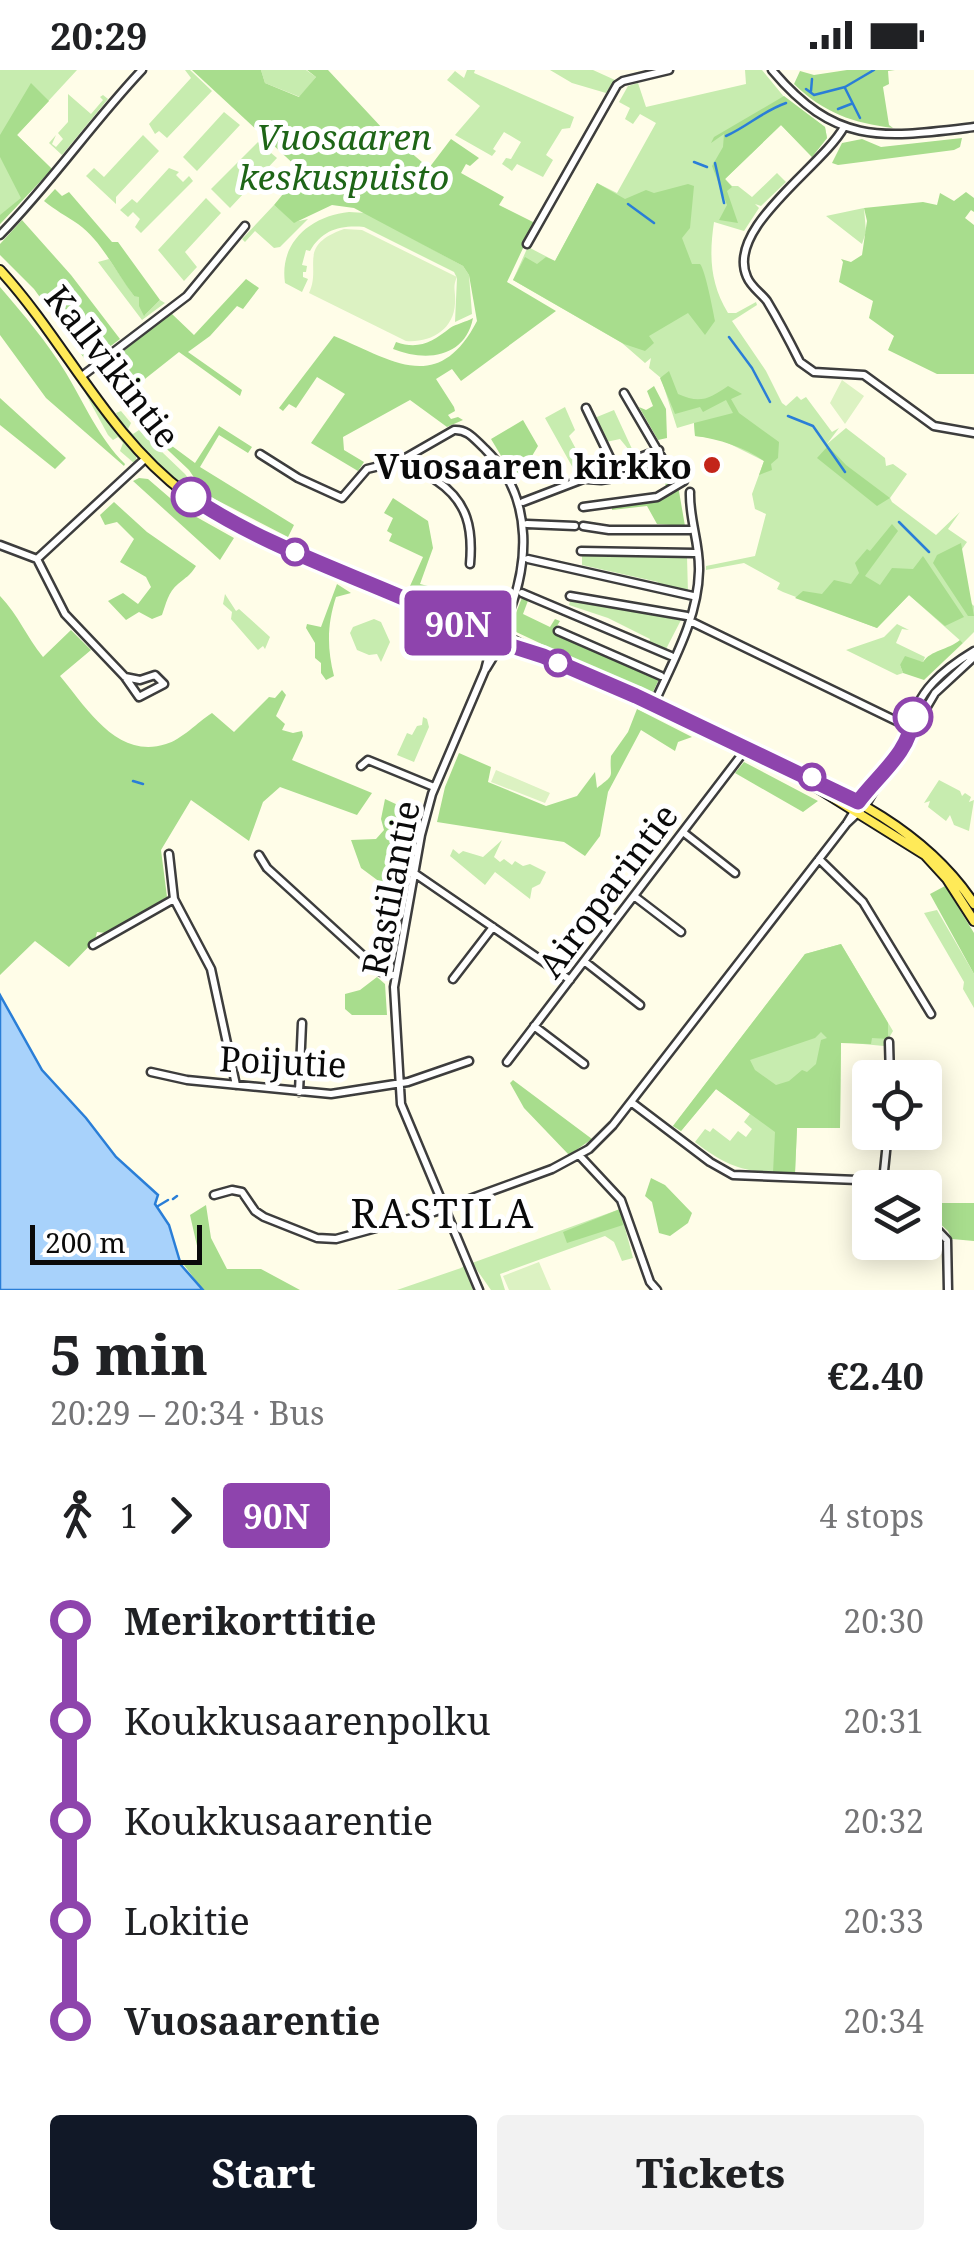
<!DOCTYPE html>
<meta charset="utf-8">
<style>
body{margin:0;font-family:"Noto Serif",serif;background:#f2f2f2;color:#202124;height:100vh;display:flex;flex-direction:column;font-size:38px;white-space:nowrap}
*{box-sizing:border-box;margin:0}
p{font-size:32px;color:#757577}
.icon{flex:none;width:55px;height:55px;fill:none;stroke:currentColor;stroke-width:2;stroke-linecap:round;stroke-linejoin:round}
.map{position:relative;height:1220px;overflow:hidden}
.sheet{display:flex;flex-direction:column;background:#fff;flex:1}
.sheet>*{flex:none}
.badge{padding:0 20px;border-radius:8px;font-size:35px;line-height:65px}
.controls{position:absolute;left:852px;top:990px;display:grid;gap:20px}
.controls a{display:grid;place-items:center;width:90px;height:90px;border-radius:10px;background:#fff;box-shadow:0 5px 25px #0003;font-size:50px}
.scale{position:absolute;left:30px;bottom:25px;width:172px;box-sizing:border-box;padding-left:10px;border:5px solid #0a0a0a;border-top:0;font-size:28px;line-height:35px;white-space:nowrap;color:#0a0a0a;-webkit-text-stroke:8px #fff;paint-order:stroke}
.map>.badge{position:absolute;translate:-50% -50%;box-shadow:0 0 0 5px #fff}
.legs{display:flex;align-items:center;gap:15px;height:110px;padding:0 50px;font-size:32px}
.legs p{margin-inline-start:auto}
.headline{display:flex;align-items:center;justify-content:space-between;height:170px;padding:0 50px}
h1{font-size:55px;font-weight:800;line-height:75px}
.action{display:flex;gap:20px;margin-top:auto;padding:20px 50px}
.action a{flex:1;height:115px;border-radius:10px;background:#111827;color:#fff;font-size:40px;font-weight:800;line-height:115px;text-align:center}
.action a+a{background:#f2f2f2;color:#202124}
ul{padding:0 50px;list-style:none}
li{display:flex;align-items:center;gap:35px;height:100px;font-size:38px}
li i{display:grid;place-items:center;width:15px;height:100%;margin:0 12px;background:currentColor}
li i::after{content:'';width:25px;height:25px;margin:-12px;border:8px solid;border-radius:50%;background:#fff}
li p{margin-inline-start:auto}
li:first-child i{background:linear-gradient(#0000 50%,currentColor 0)}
li:last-child i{background:linear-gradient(currentColor 50%,#0000 0)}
.status{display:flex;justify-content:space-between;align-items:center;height:70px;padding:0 50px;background:#fff;direction:ltr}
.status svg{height:28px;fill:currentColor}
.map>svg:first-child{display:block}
</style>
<div class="status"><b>20:29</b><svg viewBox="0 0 49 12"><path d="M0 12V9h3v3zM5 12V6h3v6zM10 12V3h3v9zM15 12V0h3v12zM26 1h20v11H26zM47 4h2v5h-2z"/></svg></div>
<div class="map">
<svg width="974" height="1220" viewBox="0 0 974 1220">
<rect width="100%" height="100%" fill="#fffde8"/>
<!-- green -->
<path fill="#c7ecaf" d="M0,0H77L17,65L52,99L0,154Z
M185,0H190L212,21L167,68L159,61L155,64L149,54L191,8Z
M261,0H306L316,7L300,27L265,13Z
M467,0H475L474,3L574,47L570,58L562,59L546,85L553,90L543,107L517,94L512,101L502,94L506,88L511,89L521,72L504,62L493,79L496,81L492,86L455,65L480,36L447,10L455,1L464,8Z
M550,0H593L615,10L606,23L572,13Z
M745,0H762L785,28L825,57L827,68L812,87L781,55L725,109L732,116H738L752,127L777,103L786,112L761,136L755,134L759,138L744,161L714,152C709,186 710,213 728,243H736L756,232L757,235L732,251L766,301L782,333L786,336L797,326L801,330L806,327L832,362L839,358L827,374L846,358L885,388L886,396L893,394L907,404L890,428L892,432L936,465L960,442L948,459L967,472L943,506L974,536V562L963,573L909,525L877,558L783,522L777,519L780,513L744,493L706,500V496L755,486L766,444L755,439L752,424L764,391L720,369L695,366L694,353L677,358L661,308L649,298L651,288L645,293L622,273L513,210L530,172L532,173L530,178L555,191L597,113L617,123L656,53L640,44L633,54L625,49L630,38L619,32L628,16L638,13L646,37L746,14Z
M68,24L91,44L103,30L100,27L103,25L108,29L62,85L49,73L56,65L52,74L56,77L63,69L58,63L68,52Z
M224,42L240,55L197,101L183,87Z
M143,65L159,81L116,127V134L86,106L94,98L104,107Z
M258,72L277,88L230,138L211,119Z
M169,98L179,102L176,105L183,112L189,106L193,111L141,163L135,157L140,149L133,142L128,147L120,140L132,129L137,133Z
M206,128L221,143L185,182L197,197L184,211L158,180Z
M274,135L294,152L308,149L280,177L274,178L255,161L245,172L242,169Z
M864,138L866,162L862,174L826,146Z
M349,142L366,143L463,196L469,205L472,244L455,252L457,208L454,202L364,157C340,155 322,160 310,181L306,180L302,195L307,196L306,202H303V207L308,209L302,222L285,213C279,172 311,146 349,142Z
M109,189L134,226H139L145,245L160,230L165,233L142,250L98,192Z
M76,306L137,385L135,394L120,381L123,373L118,367L113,370L108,365Z
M565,337L575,360L569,366L577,381L573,384L577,383L584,404L578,407L545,348Z
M614,340L632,379L629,380L620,369L606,372L592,349Z
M121,341L131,353L128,359L133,364L139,360L185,404L205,430L283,472C220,448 149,404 116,343Z
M582,485L687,486L688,524L659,517L658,512L582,495Z
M225,524L236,541L239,539L270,567L265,579L263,576L258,580L231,549L232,542L223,534Z
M571,528L681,550L665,581L649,573L650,569L608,548L569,535Z
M374,549L381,552L390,572L381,592L377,584L369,585L357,580L350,563L353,557Z
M897,554L909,560L902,559L896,573L925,587L923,592L914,590L900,595L903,603L897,605L846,580L884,567Z
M423,647L427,649L429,657L414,692L397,685L407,663L412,665L417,656L422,655Z
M939,710L960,721L962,726L965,723L971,727L969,732L974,730L969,761L954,755L950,745L946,751L928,737L930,731L924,733Z
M502,770L494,787L500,792L504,789L512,795L515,791L523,796L530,794L546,802L540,814L532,818L530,829L495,802L485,815L450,786L453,779L459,784L463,781L483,787Z
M937,840L974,904V938L963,919L964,912L924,843Z
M841,874L893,961L884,976L841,972L840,1058H797L795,1103C749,1103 731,1100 695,1072L705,1059L710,1062L713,1058L730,1071L738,1061L746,1067L752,1059L744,1052L750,1044L716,1019L681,1061L673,1056L805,884Z
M620,1139L633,1188L622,1191L614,1172L605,1166L500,1204L505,1220H491L472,1193Z
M464,1196L473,1220H397L461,1198Z"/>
<!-- forest -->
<path fill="#a8dd8d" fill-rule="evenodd" d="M192,0H261L265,13L299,27L316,7L307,0H328L383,59L429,98L451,69L479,88L470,96L466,94L461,103L504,127L499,135L535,153L507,212L556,241L461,311L452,299L436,309L454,337L455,341L448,345L451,349L458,347L463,350L447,357L410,330L343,367L344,380L364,392L358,401L311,373L345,324L317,307L296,338L289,334L283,341L279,338L334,266C392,290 438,326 477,251L469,205L463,196L354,138L332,135L294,153L274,135L297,107L299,99Z
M847,0H895L888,1L889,14L883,17L889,55L893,58C853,53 824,43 794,14L800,1L814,5Z
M31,13L49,31L17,65L52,99L0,154V145L21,128L0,87V65Z
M784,26L825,57L827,68L812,87L781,55L725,109L732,117L727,121L738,153L719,150L727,135L712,96L723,77L724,64L711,73L714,67Z
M962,68L960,77L954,80L838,95L832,93L842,73L862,69L881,77Z
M597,113L625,129L646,120L654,123L688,114L694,116L690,158L682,168L692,194H700C705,199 713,240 715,251L705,265L688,243L649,266L654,273L645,281L624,274L513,210L525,187L537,194L546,187L555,191Z
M55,119L62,126L69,122L112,172H118L160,230L144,246L139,236V227L134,226C116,203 102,171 78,154C66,146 55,140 44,131Z
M966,122L974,128V142L971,140L965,148L974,155V304H937L888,280L894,266L869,248L873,231L839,212L843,192L841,189L851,192L862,185L867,151L864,138L923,132L937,135L940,123L954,131Z
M22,150L71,205L120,269L92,290L84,288L34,219L0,185V174Z
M246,209L259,218L243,239L237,236L210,266L188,282L242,320L240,326L179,282L131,320L128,318L112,290L171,243L194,265Z
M0,217C24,245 47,272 66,303C85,335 99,368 125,394L124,396L46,328L0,265Z
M473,248C465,288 426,292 393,279L396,272C419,280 432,272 450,258C456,254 466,252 473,248Z
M669,301L678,324C700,334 709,329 728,316L742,324L731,329L739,343L779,372L778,388L771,394L772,400L759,405L764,391C744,377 719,369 695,366L694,353L733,343L726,330L703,342L700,337L675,344L660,308Z
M654,316L666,339L667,368L658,370L639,337L646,340L653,336L647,321Z
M0,328L66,388L55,399L0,355Z
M134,348L195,393L219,356L252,377L248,383L219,365L200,397L294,455L288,467L205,424L189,400Z
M523,350L538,376L532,386V402L515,409L491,369Z
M828,376L846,395L890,428L877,436L817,388Z
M676,404L685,456L657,454L647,436L612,440V437L660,428L661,420L666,417L664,407Z
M139,408L148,409L184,440L234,468L220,490L133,411Z
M393,428L428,451L433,478L420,514L503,535L500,542L495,541L489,549L410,516L423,487L389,471L392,464L387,461L393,448L384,443Z
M114,432L147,462L196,496C190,506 186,507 178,514C168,522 166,534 162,545L152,549L139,542L126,550L108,531L123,523L138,534L151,517L146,507L120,492L134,469L117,452L105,455L100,445Z
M892,454L898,461L865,506L880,515L892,498L913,499L923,486L964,547L945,556L909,525L877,558L795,528L803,521L822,524L834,510L851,514L859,503L855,493L867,479L870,481Z
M961,473L974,546H968L933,493L937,485Z
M337,514L351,523L336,527C327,555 327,578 334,606L326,610L321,603V593L315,588V573L306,558L307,554L321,557Z
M523,525L529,528L523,544L550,557L555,549L560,551L554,561L559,564L660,607L653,622L642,621L514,561L512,553Z
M0,526C19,546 26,566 43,587L71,560L91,580L60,606C86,637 117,690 166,674C181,670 198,652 212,643L234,662L269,627L275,628L282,620L286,625L276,646L285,654L282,660L293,663L302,661L303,666L292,690L372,723L357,745L280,717L263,732L249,771L191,730L161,780L167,827L106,863L97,862L95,870L69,897L35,871L0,905Z
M960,570L963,573L924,610L903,603L900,595L905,586L923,592C931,580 948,580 960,570Z
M637,639L692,667L678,672L675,681L641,660L608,722L600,766L585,786L564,772L437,752L445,717L459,683L491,697L488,712L546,736L577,726L595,702L597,718C617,703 609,708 611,686L628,662Z
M744,692L818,731L803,742L735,703Z
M385,729L415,743L416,749L396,824L361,798L351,770L376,769L384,760L381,749Z
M945,816L974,863V904L930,824Z
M841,874L888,953V969L872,968L871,974L841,973L840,1058H797L795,1103H773L775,1062L716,1019L681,1061L673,1056L805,884ZM821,962L827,968L821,970L816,994L807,1002L802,1000L789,1011L776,1015L755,1000L750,990L815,968Z
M377,907L385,914L387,945H352L345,939V924L360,920Z
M513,1010L592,1069L569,1085L524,1038L510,1013Z
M651,1108L665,1115L692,1143L688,1153L670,1166L659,1163L652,1132L645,1126Z
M925,1133H974V1171L952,1169L948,1161L925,1140Z
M206,1135L211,1168L227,1199H261L300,1220H203L184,1195L200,1189L190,1145Z
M620,1139L623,1155L567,1173L563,1162Z"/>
<!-- pitch -->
<path fill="#dcf2c2" d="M344,159L362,160L457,207C452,218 456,221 455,233C454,260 430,273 406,271L309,223C322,196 296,176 344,159Z
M842,310L864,326L845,354L830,333Z
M496,700L550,723L545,733L491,712Z
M539,1192L551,1220H509L503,1206Z"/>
<!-- water -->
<path fill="#a8d2fb" stroke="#2a7ed7" stroke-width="2.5" d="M0,925L42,1000L86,1048L116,1087L158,1125L155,1134L169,1155L181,1195L203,1220H0Z"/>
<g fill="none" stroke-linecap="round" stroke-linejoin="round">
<!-- stream -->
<path stroke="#2a7ed7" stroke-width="2.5" d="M845,18L860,48
M806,19L814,25L845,17L874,0
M811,21L812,9
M838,39L851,34
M726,66C748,56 763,41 786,33
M694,92L707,97
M715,93L724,133
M628,134L654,153
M729,267L752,298L770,332
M788,346L813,356L845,402
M899,452L929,482
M133,711L143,714
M173,1129L177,1126
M158,1136L168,1130"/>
<defs>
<path id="minor" d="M772,0C836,76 882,68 974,57
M844,57C822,97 725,158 747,207C751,217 761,223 767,231C779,251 790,272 800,292L814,302L864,305L934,356L974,363
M0,165C51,113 92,53 142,0
M527,174L617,15L623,11L669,0
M82,306L187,226L245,156
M624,323L669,400
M586,338L614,396
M260,384L298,408L342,428L367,399L400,391L454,360C468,359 475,370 485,379C536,428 530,500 502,559
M405,388C414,398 426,403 437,411C468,432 473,459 470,494
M587,409L601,410L680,398
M523,432L659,380
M583,437L657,427L684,411
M527,454L575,456
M583,456L609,460H690
M0,475L37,489
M581,481L694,483
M37,489L65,544L125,607L139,627L164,614L155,605L140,610L125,607
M37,489L146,388
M528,489L693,526
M522,523L671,586
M570,526L687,546
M690,551L913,659
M558,561L661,606
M486,599L500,576
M653,636C672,593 698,549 699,501C700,474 689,449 690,422
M912,658C914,622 946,598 974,581
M361,696L368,690L434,717
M847,753L865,736L882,707
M683,762L735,803
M169,784L174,829L211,899L236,1015
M259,785L267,798L381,902L395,906
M819,789L863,832L931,944
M414,803L570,910
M634,826L681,862
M93,875L174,829
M584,891L640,935
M453,909L493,857
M534,956L584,994
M889,972L890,1008
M507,992L746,679
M151,1002L187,1010L331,1024L408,1012L469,991
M299,1022L302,953
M631,1032L710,1092L733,1105L883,1111L888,1062
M579,1085L621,1130L650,1212L657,1220
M214,1125L232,1120L242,1122L255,1141L264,1147L317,1168L336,1169L434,1142L552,1099L589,1079L613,1055L847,753L867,720L905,674L935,623L974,587
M925,1147L947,1170L948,1220
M479,1220L401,1034L394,917L421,765L432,724L485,600L492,573"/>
<path id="major" d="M0,200C65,271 107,365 186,424C276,492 394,511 490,568
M451,547C469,548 484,560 502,559L511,569L543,586C608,616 672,645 738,675C824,715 919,750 974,834
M503,575L543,586
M795,704L925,785L947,809L974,851"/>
</defs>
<!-- minor casing -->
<use href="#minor" stroke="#3d3d3d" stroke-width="11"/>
<!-- major casing -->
<use href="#major" stroke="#1b1b1b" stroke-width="12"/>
<!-- minor -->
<use href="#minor" stroke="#fff" stroke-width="6"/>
<!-- major -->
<use href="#major" stroke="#ffea58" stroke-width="8"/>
</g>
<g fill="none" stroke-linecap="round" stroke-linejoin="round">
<defs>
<path id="line-1" d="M191,427C258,472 334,498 408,530C434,541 477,554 495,576L508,575L543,586L636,626L858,732C878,705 910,682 913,647"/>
</defs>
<!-- line-1 casing -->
<use href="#line-1" stroke="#fff" stroke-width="22"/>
<!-- line-1 -->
<use href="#line-1" stroke="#8e44ad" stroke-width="15"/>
</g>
<!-- markers -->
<circle fill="#c3251a" stroke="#fff" stroke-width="4" cx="712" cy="395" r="10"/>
<g fill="#fff" stroke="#8e44ad" stroke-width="5">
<circle cx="191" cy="427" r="18"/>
<circle cx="295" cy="482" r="12"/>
<circle cx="558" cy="593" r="12"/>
<circle cx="913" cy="647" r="18"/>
<circle cx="812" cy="707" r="12"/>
</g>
<g text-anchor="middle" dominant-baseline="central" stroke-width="10" stroke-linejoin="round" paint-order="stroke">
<!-- park labels -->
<g font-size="35" font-style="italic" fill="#1e6517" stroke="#fff">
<text x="344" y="66">Vuosaaren<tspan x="344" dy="40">keskuspuisto</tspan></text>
</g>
<!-- street labels -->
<g font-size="35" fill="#0a0a0a" stroke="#fff">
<text transform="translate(113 296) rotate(52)">Kallvikintie</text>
<text transform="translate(390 818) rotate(-79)">Rastilantie</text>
<text transform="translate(607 820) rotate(-53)">Airoparintie</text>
<text transform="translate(283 991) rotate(3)">Poijutie</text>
</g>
<!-- poi labels -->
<g font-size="35" font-weight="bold" fill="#0a0a0a" stroke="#fff" text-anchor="end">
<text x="692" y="395">Vuosaaren kirkko</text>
</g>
<!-- quarter labels -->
<g font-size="40" letter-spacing="2.5" fill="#0a0a0a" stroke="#fff">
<text x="443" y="1142">RASTILA</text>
</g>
</g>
</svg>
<div class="controls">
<a><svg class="icon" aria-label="locate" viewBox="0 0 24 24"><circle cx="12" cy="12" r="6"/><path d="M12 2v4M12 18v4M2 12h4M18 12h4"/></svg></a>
<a><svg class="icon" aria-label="layers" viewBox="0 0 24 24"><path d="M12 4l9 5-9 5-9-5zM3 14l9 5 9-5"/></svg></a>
</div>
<div class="scale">200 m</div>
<b class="badge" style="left:458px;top:553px;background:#8e44ad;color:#fff">90N</b>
</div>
<section class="sheet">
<div class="headline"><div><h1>5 min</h1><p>20:29 – 20:34 · Bus</p></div><b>€2.40</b></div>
<div class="legs"><svg class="icon" aria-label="walk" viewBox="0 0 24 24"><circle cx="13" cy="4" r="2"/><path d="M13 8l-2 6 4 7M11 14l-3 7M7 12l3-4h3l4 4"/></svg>1<svg class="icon" aria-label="forward" viewBox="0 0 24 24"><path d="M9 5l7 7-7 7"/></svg><b class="badge" style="background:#8e44ad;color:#fff">90N</b><p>4 stops</p></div>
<ul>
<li><i style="color:#8e44ad"></i><b>Merikorttitie</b><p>20:30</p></li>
<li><i style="color:#8e44ad"></i><span>Koukkusaarenpolku</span><p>20:31</p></li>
<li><i style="color:#8e44ad"></i><span>Koukkusaarentie</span><p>20:32</p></li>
<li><i style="color:#8e44ad"></i><span>Lokitie</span><p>20:33</p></li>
<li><i style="color:#8e44ad"></i><b>Vuosaarentie</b><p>20:34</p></li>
</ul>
<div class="action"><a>Start</a><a>Tickets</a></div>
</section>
